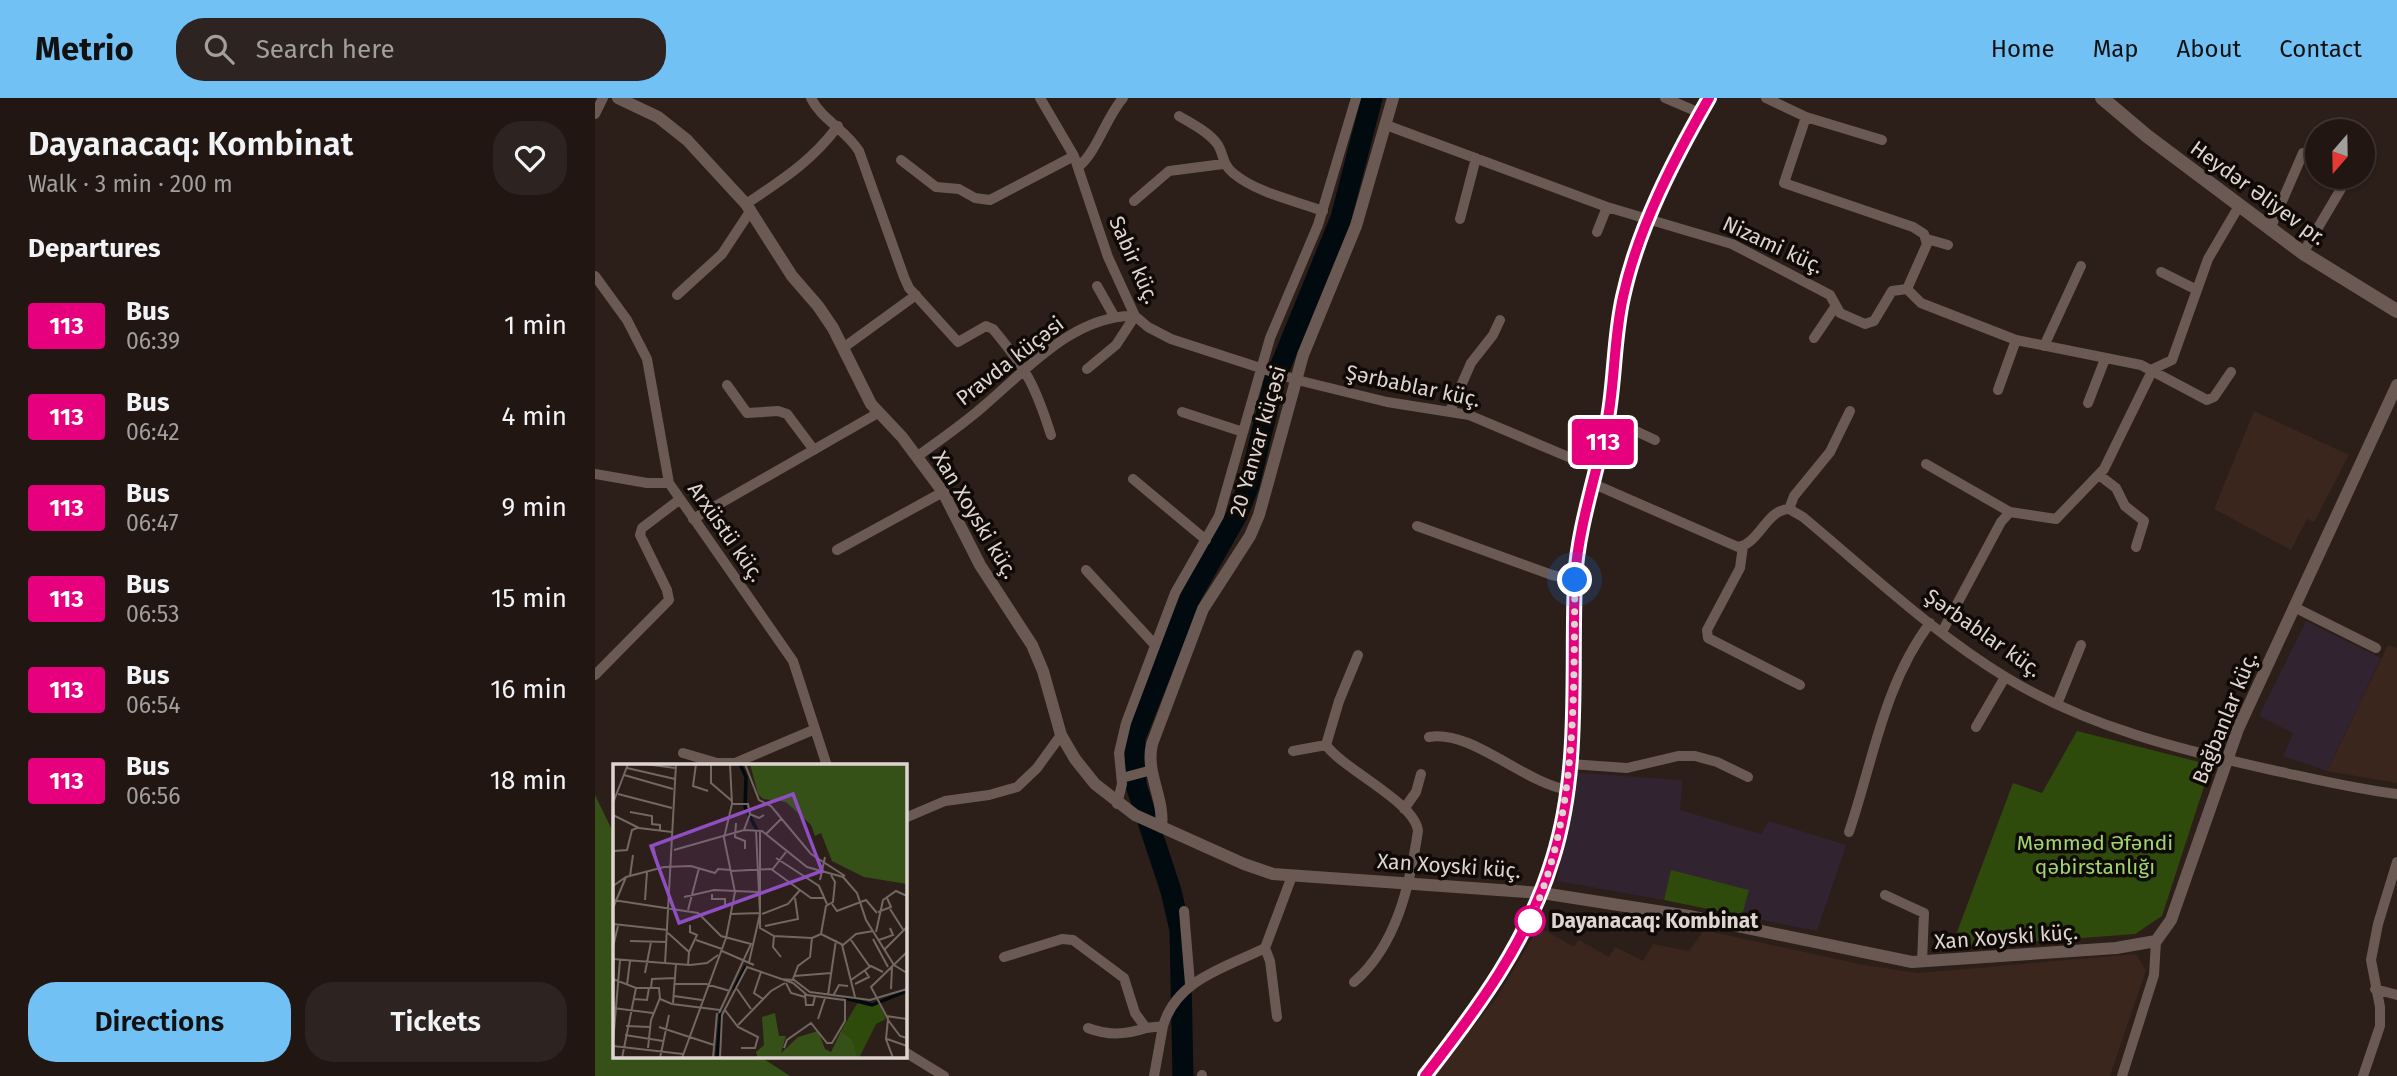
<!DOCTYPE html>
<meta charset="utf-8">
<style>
body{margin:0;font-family:"Fira Sans",sans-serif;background:#2d2320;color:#f1f3f6;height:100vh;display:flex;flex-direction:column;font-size:26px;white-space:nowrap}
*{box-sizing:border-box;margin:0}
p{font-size:23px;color:#a29f9f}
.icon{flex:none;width:38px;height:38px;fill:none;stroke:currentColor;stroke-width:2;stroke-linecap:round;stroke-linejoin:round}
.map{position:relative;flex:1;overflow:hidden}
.details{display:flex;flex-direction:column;background:#211612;width:595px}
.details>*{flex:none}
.badge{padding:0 14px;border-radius:5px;font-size:24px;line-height:46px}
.needle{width:46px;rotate:200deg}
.buttons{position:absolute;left:1710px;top:21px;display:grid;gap:14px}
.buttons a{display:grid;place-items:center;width:70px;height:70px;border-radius:50%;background:#211612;box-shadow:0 2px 5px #0004,0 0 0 2px #3e3532;font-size:35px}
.you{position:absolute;width:35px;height:35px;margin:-18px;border:5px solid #fff;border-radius:50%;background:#1a73e8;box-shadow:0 0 0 10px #1a73e833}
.map>.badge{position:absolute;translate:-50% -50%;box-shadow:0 0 0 4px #fff}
h2{padding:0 28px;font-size:26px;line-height:63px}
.round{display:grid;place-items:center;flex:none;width:74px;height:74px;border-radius:28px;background:#2d2320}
.head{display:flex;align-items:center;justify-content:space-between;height:119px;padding:0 28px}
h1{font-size:33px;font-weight:600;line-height:52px}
.cta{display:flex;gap:14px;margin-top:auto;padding:14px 28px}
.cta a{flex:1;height:80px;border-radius:28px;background:#72c1f5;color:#111;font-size:28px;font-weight:600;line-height:80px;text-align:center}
.cta a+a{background:#2d2320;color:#f1f3f6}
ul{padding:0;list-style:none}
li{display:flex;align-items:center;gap:21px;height:91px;padding:0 28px}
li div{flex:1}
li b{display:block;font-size:26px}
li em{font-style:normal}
li .badge{min-width:77px;font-weight:700;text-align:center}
header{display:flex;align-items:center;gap:42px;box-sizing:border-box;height:98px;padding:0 35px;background:#72c1f5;color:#111}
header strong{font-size:33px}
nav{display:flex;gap:38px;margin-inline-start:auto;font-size:24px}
.search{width:490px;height:63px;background:#2d2320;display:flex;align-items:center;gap:18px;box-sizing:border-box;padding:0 24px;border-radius:28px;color:#a29f9f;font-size:26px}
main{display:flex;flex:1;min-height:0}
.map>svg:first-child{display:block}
</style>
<header>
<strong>Metrio</strong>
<div class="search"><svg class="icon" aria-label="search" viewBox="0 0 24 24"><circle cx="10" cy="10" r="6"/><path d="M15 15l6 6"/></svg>Search here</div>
<nav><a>Home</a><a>Map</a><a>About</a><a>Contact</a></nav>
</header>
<main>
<section class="details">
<div class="head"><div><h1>Dayanacaq: Kombinat</h1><p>Walk · 3 min · 200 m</p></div><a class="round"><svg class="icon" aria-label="heart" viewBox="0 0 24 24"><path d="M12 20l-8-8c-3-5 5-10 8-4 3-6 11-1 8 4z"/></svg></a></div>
<h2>Departures</h2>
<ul>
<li><span class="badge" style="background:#e6007e;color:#fff">113</span><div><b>Bus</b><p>06:39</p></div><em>1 min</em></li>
<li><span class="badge" style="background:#e6007e;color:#fff">113</span><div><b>Bus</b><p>06:42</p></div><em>4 min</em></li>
<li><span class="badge" style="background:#e6007e;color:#fff">113</span><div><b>Bus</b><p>06:47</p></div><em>9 min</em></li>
<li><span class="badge" style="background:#e6007e;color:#fff">113</span><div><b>Bus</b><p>06:53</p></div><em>15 min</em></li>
<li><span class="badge" style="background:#e6007e;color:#fff">113</span><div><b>Bus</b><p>06:54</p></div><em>16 min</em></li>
<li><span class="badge" style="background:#e6007e;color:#fff">113</span><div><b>Bus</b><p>06:56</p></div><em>18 min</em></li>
</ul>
<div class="cta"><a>Directions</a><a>Tickets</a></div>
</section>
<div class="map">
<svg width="1802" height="978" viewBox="0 0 1802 978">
<rect width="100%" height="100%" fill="#2c1e18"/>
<!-- built -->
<path fill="#3a261d" d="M1659,313L1754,357L1719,424L1712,421L1696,452L1619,411Z
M1793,547L1802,550V685L1732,673Z
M944,829L979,849L984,842L1014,859L1020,849L1048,863L1058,846L1094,853L1109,832L1269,867L1323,875L1541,856L1551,872L1515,978H838L902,899Z"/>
<!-- education -->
<path fill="#312430" d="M1711,523L1786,560L1732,673L1688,658L1698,635L1664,618Z
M984,675L1087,682L1085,712L1166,736L1174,723L1251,747L1222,833L1147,818L1154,792L1076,773L1069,802L962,783Z"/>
<!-- green -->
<path fill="#2e4b0c" d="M1482,633L1616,667L1567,818L1540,836L1356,850L1418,685L1447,695Z
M1076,772L1154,792L1147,818L1069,802Z"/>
<!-- forest -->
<path fill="#355117" d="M0,697L19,736V959H166L195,978H0Z"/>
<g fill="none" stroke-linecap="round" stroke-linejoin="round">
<!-- river -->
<path stroke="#010a0f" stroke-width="21" d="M588,978L585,832L576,793L541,687L540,640L597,496L643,415L654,387L679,284L746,120L777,0"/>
<!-- minor -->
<path stroke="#6a5a53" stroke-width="10" d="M216,0C226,21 251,32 264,53L309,179L314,190L363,244L391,228L398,231C432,272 440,287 456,337
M445,0L479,58L513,159L540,218L553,229L576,241L702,282L792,304L874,317L1002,371
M1070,0L1105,15
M1171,0L1211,19L1287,42
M0,16L8,0
M584,18C597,26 614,34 623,47C629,57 627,66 638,75C662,95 698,102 728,113
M1211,19L1189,85L1318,129L1329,136L1332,146L1312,191
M791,27L1012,109L1137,146L1235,197L1245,215L1270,226L1279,223L1297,193L1312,191L1326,205L1421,242L1546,267L1612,302L1619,299L1636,274
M306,62L341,89L364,91L380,100L395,102L479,58
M483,69C502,54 510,21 528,0
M539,103L574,73L628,66
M151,106C188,81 216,64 243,28
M865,121L881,60
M1675,131L1708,55
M1002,134L1012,109
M1332,141L1353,147
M1708,155L1753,79
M1566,174L1600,191
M0,178L32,222L52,261L74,385L198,563L232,668
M502,188L519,218
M82,197L127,156L156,112
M1219,240L1240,209
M1449,248L1486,168
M248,250L321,197
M132,287L152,315L183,313L192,316L219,352
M1403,292L1421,242
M1493,305L1510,261
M855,313L876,265L898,237L905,222
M587,314L648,334
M1013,320L1060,342
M323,358C346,341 370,325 391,306C433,270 481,216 540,218L521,247L492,271
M1331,366L1415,414
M0,376L52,385H74
M1504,377L1521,390L1530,408L1549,423L1541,449
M538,381L611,442
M999,386L1143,449C1165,445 1171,412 1194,411L1208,419C1274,474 1339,536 1412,580C1493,629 1586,652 1677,672C1719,681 1760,691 1802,696
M1194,411L1199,398L1235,354L1255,313
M98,421L283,315
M822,428L957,477L980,482
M1148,448L1145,470L1112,532L1113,540L1205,587
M242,452L348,394
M491,472L560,547
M1699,509L1781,550
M1347,534L1406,424L1415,414L1461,421L1509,371L1558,271L1577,262L1613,161L1644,108
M0,577L74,502L72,492L45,437L47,430L84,402
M1462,606L1486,547
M1381,629L1410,579
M834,639C876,631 929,685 973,692
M698,653L731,647
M88,655L122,665H140L218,632
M975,666L1032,670L1083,658H1100L1122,664L1153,679
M527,680L557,672
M522,706L527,686L524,655L531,625L580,495L624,418L675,240L723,127L761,0
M809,711L821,694L826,676
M310,720L350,703L394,697L422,689L442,670L466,637
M1254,734C1278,663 1289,586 1335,525
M1290,797L1329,815L1327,864
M589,813L595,886
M670,850L675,863L682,919
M409,859L467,841L478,842L529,880L540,915L551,930L568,928C582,881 630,870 670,850L697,778
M759,884C802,847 815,786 823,733C820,704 749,672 731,647L744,603L763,557
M1780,891L1802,897
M493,930C513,938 531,937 551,930
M310,954L349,978
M559,978L568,928
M607,978V977
M1527,978L1559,877L1561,843
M1768,978L1785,928V909L1776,862L1783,826L1802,764"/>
<!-- tertiary -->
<path stroke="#6a5a53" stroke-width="12" d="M23,0L63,19L92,42L151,106L197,178L223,208L238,230L276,306L307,339L348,394L385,467L437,547L448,573L466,637L480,661L500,686L540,717L649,766L678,776L947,795L1094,818L1317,864L1521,850L1561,843L1576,822L1643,631L1802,287
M566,729C570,701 550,675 557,646L608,511L655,438L664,417L708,257L761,128L798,0
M830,978C883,910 933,843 958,760C986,670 976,574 980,481C982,427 1003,373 1013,320C1020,280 1019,239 1028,199C1043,130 1079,61 1114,0"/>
<!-- secondary -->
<path stroke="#6a5a53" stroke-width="14" d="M1507,0L1552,38L1708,155L1802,213"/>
</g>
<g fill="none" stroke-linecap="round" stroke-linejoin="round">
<defs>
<path id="line" d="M830,978C883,910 933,843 958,760C986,670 976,574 980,481C983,427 1003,373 1013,320C1020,280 1019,239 1028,199C1043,130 1079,61 1114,0"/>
</defs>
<!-- line casing -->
<use href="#line" stroke="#fff" stroke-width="16"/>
<!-- line -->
<use href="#line" stroke="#e6007e" stroke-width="10"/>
<!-- walk -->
<path stroke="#ded5d0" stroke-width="7" stroke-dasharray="0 12.6" d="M935,823C984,715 978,598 980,482"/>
</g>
<!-- markers -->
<circle fill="#fff" stroke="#e6007e" stroke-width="3.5" cx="935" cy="823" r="14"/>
<g text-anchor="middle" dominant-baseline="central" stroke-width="7" stroke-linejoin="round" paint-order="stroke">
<!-- street labels -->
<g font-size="21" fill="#ded5d0" stroke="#100a07">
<text transform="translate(1663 95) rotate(36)">Heydər Əliyev pr.</text>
<text transform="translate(1178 147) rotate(25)">Nizami küç.</text>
<text transform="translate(539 162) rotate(66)">Sabir küç.</text>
<text transform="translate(415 263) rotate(-38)">Pravda küçəsi</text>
<text transform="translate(818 288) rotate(12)">Şərbablar küç.</text>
<text transform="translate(663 343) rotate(-74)">20 Yanvar küçəsi</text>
<text transform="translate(380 417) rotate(59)">Xan Xoyski küç.</text>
<text transform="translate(131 434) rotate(55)">Arxüstü küç.</text>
<text transform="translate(1388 535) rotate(35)">Şərbablar küç.</text>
<text transform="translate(1630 620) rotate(-68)">Bağbanlar küç.</text>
<text transform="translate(854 768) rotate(4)">Xan Xoyski küç.</text>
<text transform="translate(1411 839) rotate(-4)">Xan Xoyski küç.</text>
</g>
<!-- park labels -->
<g font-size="21" fill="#9fd46f" stroke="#100a07">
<text x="1500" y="745">Məmməd Əfəndi<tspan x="1500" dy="24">qəbirstanlığı</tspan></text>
</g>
<!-- stop labels -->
<g font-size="21" font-weight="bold" fill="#ded5d0" stroke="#100a07" text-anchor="start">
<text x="956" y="823">Dayanacaq: Kombinat</text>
</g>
</g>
<!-- overview -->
<g transform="translate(18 666)">
<rect width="294" height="294" fill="#2c1e18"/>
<path d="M245,238L266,240L273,255L263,260L246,294L240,292L239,275L228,267Z" fill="#2e4b0c"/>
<path d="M137,0H294V120L251,113L219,97L208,69L202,72L198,61L173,38L150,35L145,30ZM162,249L166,272H173L168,289L185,273L205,267L212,285L218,288L228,267L239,275L244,294H145L143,288L151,281L149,253Z" fill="#355117"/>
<path fill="none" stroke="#010a0f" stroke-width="3.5" d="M127,0L133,13L132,43L145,68M121,226L133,202M232,234L259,241L294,227M104,294L108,249"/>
<path fill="none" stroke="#736762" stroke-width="2" d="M32,0L62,4M83,0L80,22L95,27M98,0V19L119,37M132,0L146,36L158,42L198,90L232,112M14,4L62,15M11,11L60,25M5,30L59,44M0,39L15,0M120,40H135L137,50M17,48L39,52V60L47,61V67M0,51L26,64L59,68M123,59L122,73L132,77V85M131,66L137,50L146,54L151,51M147,67V164L161,172L199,174M153,70L168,55M40,81L45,104M61,86L131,66L149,67L194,103L230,113L244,129L253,156L281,201L294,209M0,94L1,87L14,86L19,66L24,64M163,94L206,122L214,140M159,106L173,88M118,107L158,105L198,134H212M17,112L20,91M207,116L212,93M0,122L13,113L51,103L78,102L102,109L105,105L118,106M99,130V135H112V141M71,133L101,126L145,128M0,136L85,149L108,172L138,180L106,249M32,136L34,108M219,140L224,147L253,136L264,149M0,144L13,113M277,145L291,167M75,146L86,104M265,148L278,143L274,134M118,150L147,149M149,150L175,140L187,126M0,160L55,166M152,162L185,155L182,134M263,168L270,136L283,127L294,132M55,169L76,188L75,201M208,170L230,181L243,170L260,167M161,172L160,183L168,193M113,174L122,128L111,74L119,40L117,0M260,175L275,203M83,176L109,185M238,176L257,203M266,176L280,171L277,164M17,177L53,178M229,181L242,233M0,183L5,162M272,185L294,163M109,187L141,201M76,188L84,171L77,168V161M0,195L77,201L94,199L105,191M136,198L147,150L143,66M52,200L63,0M148,208L141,229L150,235M32,209L38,178M181,212L218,209M0,215L23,224H46L47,235L59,240L107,246M167,215L181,216L197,228L257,236L294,225M180,215L185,202L197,193L199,174L208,170L213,142L220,138L222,118L218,111M238,216L258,202L270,208M173,219L178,229L192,233M62,220H93L117,227M242,220L256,213L252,207M14,221L17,197M38,224L39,215L62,214M124,225L138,245M278,225L279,203M192,230L193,241H200L202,232M215,231L223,176M61,232L89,236M220,232L226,221L235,222M20,235L34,236L36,224M60,239L63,200M0,244L40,249M112,246L125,263L145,273L142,284H128M273,252L294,255M205,255L212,234M275,256L287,272L294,274M125,261L158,227L172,219M13,262L37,263M46,263L101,281M12,271L50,277M274,275L294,282M0,279L7,196M0,282L70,290M35,284L38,256L47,234M171,284L174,276L198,259L214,279H219L232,257V235M9,294L23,224M47,294L56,251M69,294L113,174M100,294L104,249M107,294L109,251L134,203L180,219L194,231L231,236M280,294L273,275L275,255L258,223L294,188"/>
<path fill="#8f4ec2" fill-opacity="0.15" stroke="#8f4ec2" stroke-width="3.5" d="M180,30L209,107L66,159L38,82Z"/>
<rect width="294" height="294" fill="none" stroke="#ded5d0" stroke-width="3.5"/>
</g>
</svg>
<div class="buttons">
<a><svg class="needle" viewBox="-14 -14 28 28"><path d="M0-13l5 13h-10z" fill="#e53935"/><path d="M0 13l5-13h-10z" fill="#a29f9f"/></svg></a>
</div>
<div class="you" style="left:980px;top:482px"></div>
<b class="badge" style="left:1008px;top:344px;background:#e6007e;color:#fff">113</b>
</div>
</main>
